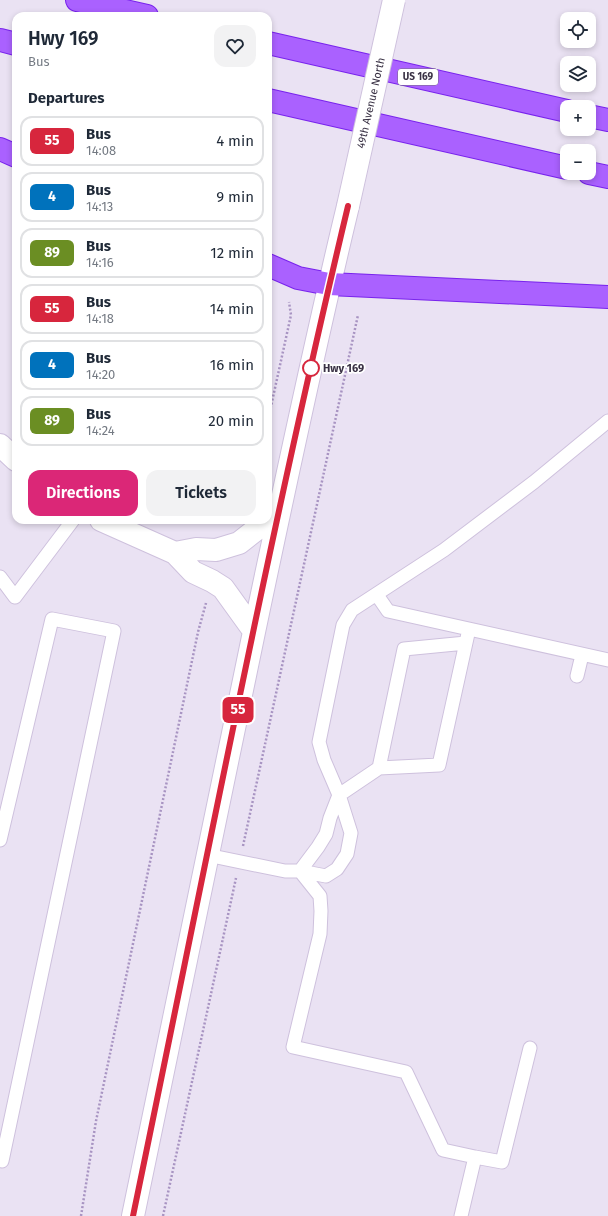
<!DOCTYPE html>
<meta charset="utf-8">
<style>
body{margin:0;font-family:"Fira Sans",sans-serif;background:#f2f2f3;color:#1f2937;height:100vh;display:flex;flex-direction:column;font-size:15px;white-space:nowrap}
*{box-sizing:border-box;margin:0}
p{font-size:13px;color:#747a83}
.icon{flex:none;width:22px;height:22px;fill:none;stroke:currentColor;stroke-width:2;stroke-linecap:round;stroke-linejoin:round}
.map{position:relative;flex:1;overflow:hidden}
.panel{position:absolute;left:12px;top:12px;width:260px;height:512px;display:flex;flex-direction:column;background:#fff;border-radius:12px;box-shadow:0 2px 6px #0003}
.panel>*{flex:none}
.badge{padding:0 8px;border-radius:6px;font-size:14px;line-height:26px}
.buttons{position:absolute;left:560px;top:12px;display:grid;gap:8px}
.buttons a{display:grid;place-items:center;width:36px;height:36px;border-radius:8px;background:#fff;box-shadow:0 2px 6px #0003;font-size:20px}
.map>.badge{position:absolute;translate:-50% -50%;box-shadow:0 0 0 2px #fff}
h2{padding:0 16px;font-size:15px;line-height:36px}
.round{display:grid;place-items:center;flex:none;width:42px;height:42px;border-radius:12px;background:#f2f2f3}
.overview{display:flex;align-items:center;justify-content:space-between;height:68px;padding:0 16px}
h1{font-size:19px;font-weight:600;line-height:30px}
.primary-button{display:flex;gap:8px;margin-top:auto;padding:8px 16px}
.primary-button a{flex:1;height:46px;border-radius:12px;background:#db2777;color:#fff;font-size:16px;font-weight:600;line-height:46px;text-align:center}
.primary-button a+a{background:#f2f2f3;color:#1f2937}
ul{padding:0;list-style:none}
li{display:flex;align-items:center;gap:12px;height:50px;margin:0 8px 6px;padding:0 8px;border:2px solid #e0e1e3;border-radius:12px}
li div{flex:1}
li b{display:block;font-size:15px}
li em{font-style:normal}
li .badge{min-width:44px;font-weight:700;text-align:center}
.map>svg:first-child{display:block}
</style>
<div class="map">
<svg width="608" height="1216" viewBox="0 0 608 1216">
<rect width="100%" height="100%" fill="#eae2f3"/>
<g fill="none" stroke-linecap="round" stroke-linejoin="round">
<defs>
<path id="service" d="M0,577L15,597L73,520
M377,595L388,611L469,629
M577,676L582,655
M379,768L404,649L466,643
M0,840L52,619L114,631L2,1161L0,1160
M207,855L285,871H300L326,876L337,869L347,854L351,833L339,795L324,760L319,742L343,625L352,610L444,550L534,482L608,421
M300,871L320,896L321,911L320,934L293,1047L406,1072L443,1150L475,1157L461,1216
M300,871L318,847L326,834L330,818L339,795L379,768L439,765L469,629L608,660
M475,1157L502,1162L530,1048"/>
<path id="tertiary" d="M0,445L16,460
M101,520L175,553L193,572L212,581L223,588L254,631
M175,553L196,549L216,550L239,543L262,525L267,520
M133,1216C173,1021 213,826 254,632C284,489 314,347 348,206"/>
<path id="motorway" d="M77,0L147,16
M0,40L16,44
M268,43L567,111
M268,100L567,168
M589,116L608,120
M0,149L16,156
M589,173L608,177
M268,265L298,278L329,284L608,297"/>
</defs>
<!-- service casing -->
<use href="#service" stroke="#cec1dd" stroke-width="15"/>
<!-- tertiary casing -->
<use href="#tertiary" stroke="#cec1dd" stroke-width="24"/>
<!-- motorway casing -->
<use href="#motorway" stroke="#7823ec" stroke-width="24"/>
<!-- path -->
<path stroke="#a894c2" stroke-width="2.5" stroke-dasharray="2 2" stroke-linecap="butt" d="M268,420L291,315L289,302
M243,846L358,315
M81,1216L96,1121L198,632L206,603
M163,1216L236,878"/>
<!-- service -->
<use href="#service" stroke="#fff" stroke-width="13"/>
<!-- tertiary -->
<use href="#tertiary" stroke="#fff" stroke-width="22"/>
<!-- motorway -->
<use href="#motorway" stroke="#aa61ff" stroke-width="22"/>
<defs>
<path id="tertiary-bridge" d="M348,206L394,0"/>
</defs>
<!-- tertiary-bridge casing -->
<use href="#tertiary-bridge" stroke="#cec1dd" stroke-width="24" stroke-linecap="butt"/>
<!-- tertiary-bridge -->
<use href="#tertiary-bridge" stroke="#fff" stroke-width="22"/>
</g>
<g fill="none" stroke-linecap="round" stroke-linejoin="round">
<defs>
<path id="line" d="M133,1216C203,879 268,541 348,206"/>
</defs>
<!-- line casing -->
<use href="#line" stroke="#fff" stroke-width="9"/>
<!-- line -->
<use href="#line" stroke="#d7263d" stroke-width="6"/>
</g>
<!-- markers -->
<circle fill="#fff" stroke="#d7263d" stroke-width="2" cx="311" cy="368" r="8"/>
<g text-anchor="middle" dominant-baseline="central" stroke-width="3.5" stroke-linejoin="round" paint-order="stroke">
<!-- shield labels -->
<rect fill="#fff" stroke="#75707d" stroke-width="1" x="398" y="69" width="40" height="16" rx="3"/>
<g font-size="10" font-weight="bold" fill="#3a3245">
<text x="418" y="77">US 169</text>
</g>
<!-- street labels -->
<g font-size="11" fill="#3a3245" stroke="#fff">
<text transform="translate(371 103) rotate(-77)">49th Avenue North</text>
</g>
<!-- stop labels -->
<g font-size="11" font-weight="bold" fill="#3a3245" stroke="#fff" text-anchor="start">
<text x="323" y="368">Hwy 169</text>
</g>
</g>
</svg>
<div class="buttons">
<a><svg class="icon" aria-label="locate" viewBox="0 0 24 24"><circle cx="12" cy="12" r="6"/><path d="M12 2v4M12 18v4M2 12h4M18 12h4"/></svg></a>
<a><svg class="icon" aria-label="layers" viewBox="0 0 24 24"><path d="M12 4l9 5-9 5-9-5zM3 14l9 5 9-5"/></svg></a>
<a>+</a>
<a>−</a>
</div>
<b class="badge" style="left:238px;top:710px;background:#d7263d;color:#fff">55</b>
<section class="panel">
<div class="overview"><div><h1>Hwy 169</h1><p>Bus</p></div><a class="round"><svg class="icon" aria-label="heart" viewBox="0 0 24 24"><path d="M12 20l-8-8c-3-5 5-10 8-4 3-6 11-1 8 4z"/></svg></a></div>
<h2>Departures</h2>
<ul>
<li><span class="badge" style="background:#d7263d;color:#fff">55</span><div><b>Bus</b><p>14:08</p></div><em>4 min</em></li>
<li><span class="badge" style="background:#0072bc;color:#fff">4</span><div><b>Bus</b><p>14:13</p></div><em>9 min</em></li>
<li><span class="badge" style="background:#6b8e23;color:#fff">89</span><div><b>Bus</b><p>14:16</p></div><em>12 min</em></li>
<li><span class="badge" style="background:#d7263d;color:#fff">55</span><div><b>Bus</b><p>14:18</p></div><em>14 min</em></li>
<li><span class="badge" style="background:#0072bc;color:#fff">4</span><div><b>Bus</b><p>14:20</p></div><em>16 min</em></li>
<li><span class="badge" style="background:#6b8e23;color:#fff">89</span><div><b>Bus</b><p>14:24</p></div><em>20 min</em></li>
</ul>
<div class="primary-button"><a>Directions</a><a>Tickets</a></div>
</section>
</div>
